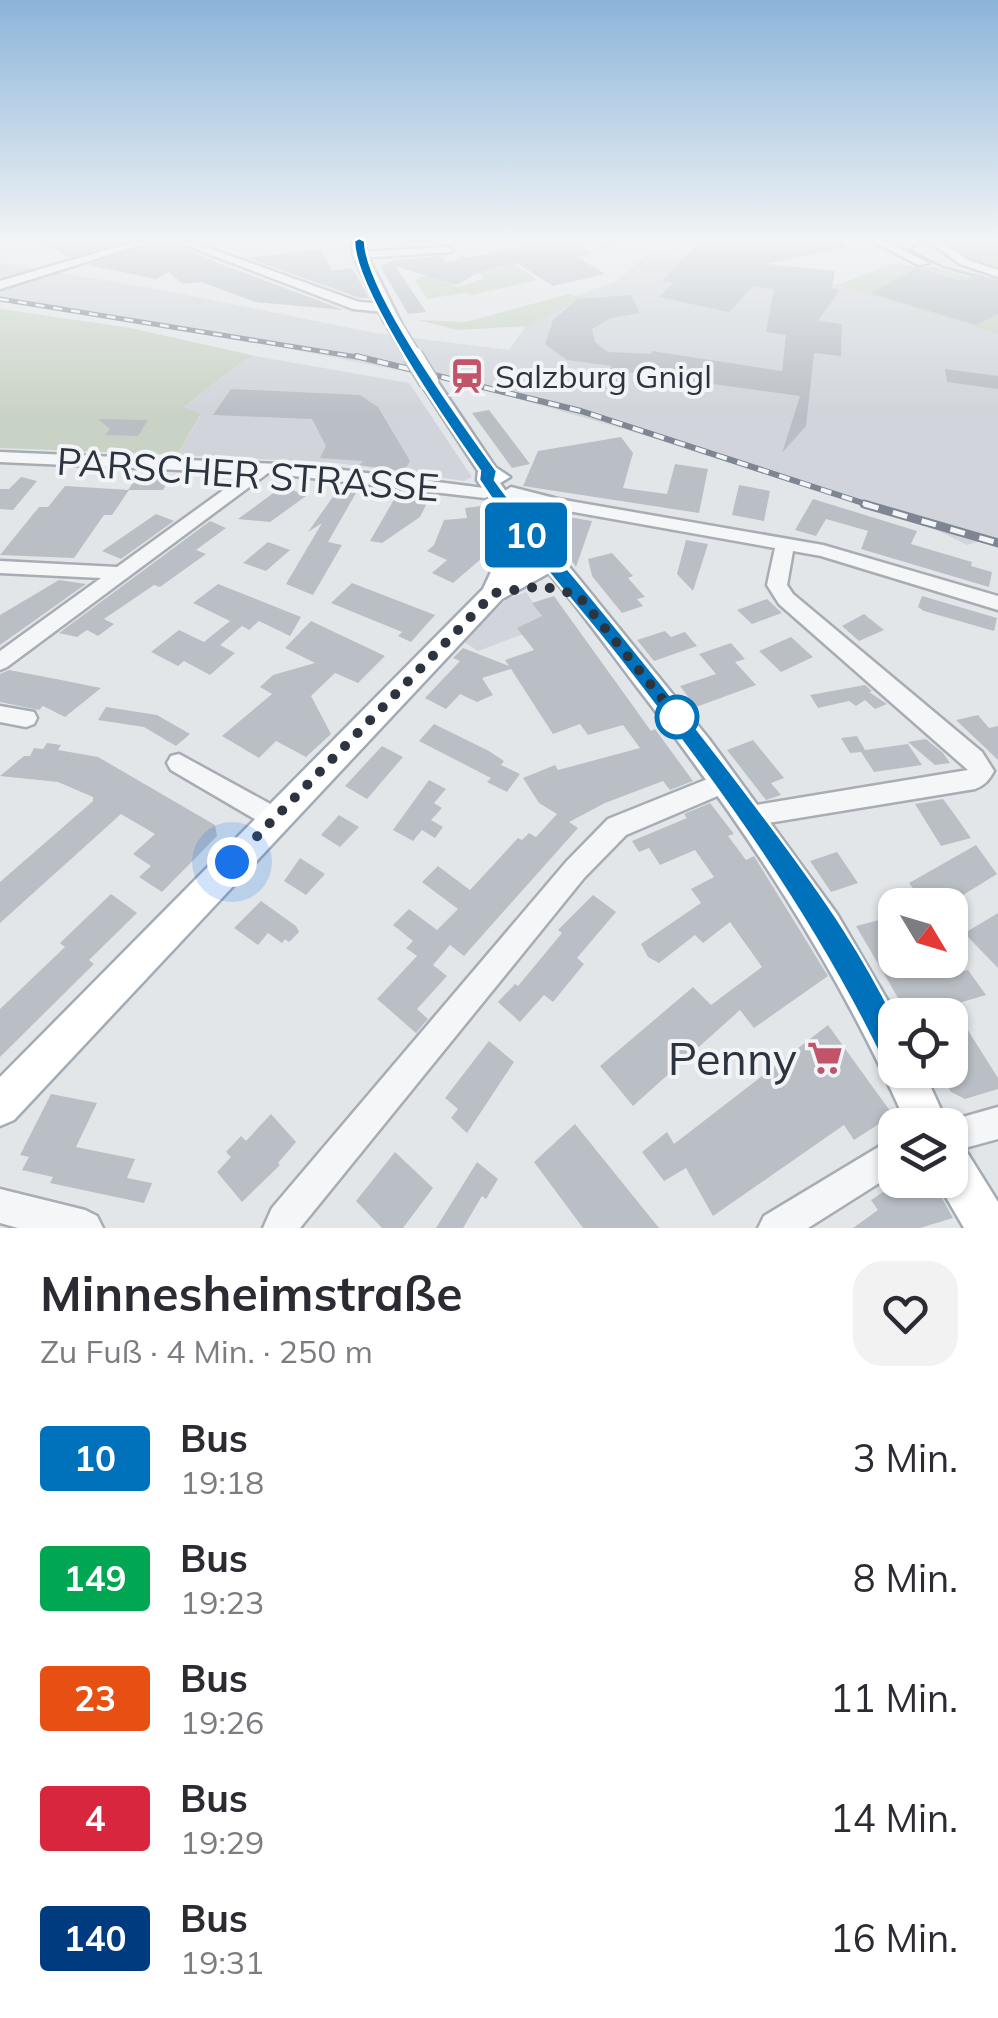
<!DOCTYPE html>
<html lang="de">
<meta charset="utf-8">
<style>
body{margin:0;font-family:Mulish,sans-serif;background:#f2f2f3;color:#2b2b33;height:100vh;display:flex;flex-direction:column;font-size:38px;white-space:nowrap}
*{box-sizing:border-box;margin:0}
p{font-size:32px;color:#7c7c81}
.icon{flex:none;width:55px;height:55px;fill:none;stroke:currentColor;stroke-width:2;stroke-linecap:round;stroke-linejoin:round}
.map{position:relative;height:1228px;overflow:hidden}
.drawer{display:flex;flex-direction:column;background:#fff;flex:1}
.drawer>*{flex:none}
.badge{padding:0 20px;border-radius:8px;font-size:35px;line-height:65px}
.needle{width:65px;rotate:128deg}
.tools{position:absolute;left:878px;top:888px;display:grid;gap:20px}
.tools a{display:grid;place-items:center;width:90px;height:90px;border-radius:20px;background:#fff;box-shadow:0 2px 8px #0004;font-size:50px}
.you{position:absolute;width:50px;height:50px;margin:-25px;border:8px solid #fff;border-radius:50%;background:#1a73e8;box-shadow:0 0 0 15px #1a73e833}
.map>.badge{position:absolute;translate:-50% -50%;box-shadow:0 0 0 5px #fff}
.round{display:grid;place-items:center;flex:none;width:105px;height:105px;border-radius:30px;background:#f2f2f3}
.overview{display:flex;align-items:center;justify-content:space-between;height:170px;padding:0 40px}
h1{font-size:48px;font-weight:700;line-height:75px}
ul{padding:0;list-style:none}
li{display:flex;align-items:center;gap:30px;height:120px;padding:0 40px}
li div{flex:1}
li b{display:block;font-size:38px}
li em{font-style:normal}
li .badge{min-width:110px;font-weight:700;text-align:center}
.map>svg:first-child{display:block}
</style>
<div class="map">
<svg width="998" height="1228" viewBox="0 0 998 1228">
<rect width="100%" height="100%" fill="#e3e6e9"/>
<!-- built -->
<path fill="#d1d5db" d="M650,252L837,285L998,334V546L980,541L967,545L937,530L631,431L455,381L192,330L0,301V263L152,288L375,333L509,350L529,321L575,296L617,281Z
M255,356L409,383L472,477L464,481L337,463L177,455L201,415L183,408L244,360Z
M526,592L548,625L478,651L463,641L507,599Z"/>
<!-- green -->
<path fill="#c9d3c5" d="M916,241H998V275L950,259Z
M460,253L485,271L505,267V258L537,280L473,295L465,293L427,299L415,280L428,274L457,287L485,278L454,254Z
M892,264L933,267L998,285V334L837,285Z
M569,294L583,298L529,326L457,330L419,320L466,322Z
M0,309L131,328L255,356L244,360L184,407L201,414L177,455L0,448Z"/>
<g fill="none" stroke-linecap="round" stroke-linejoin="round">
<!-- stream -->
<path stroke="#a1b5c6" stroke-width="2.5" d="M920,241L909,250L943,267L976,276"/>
</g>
<!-- building -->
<path fill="#babfc6" d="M37,241H125L70,257Z
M157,241H171L215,262L344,310L255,302L202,282L183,284L169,272L156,279L88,265Z
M546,241H570L593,254L577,257L605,274L553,286L517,263L479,272L457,285L395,266L426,312L408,314L380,266L393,260L443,256L445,263Z
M700,241H844L845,247L766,264L835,271L832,288L840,290L818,321L842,324L841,356L814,353L806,426L782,453L800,396L625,372L616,384L602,381L612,366L567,360L545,344L553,320L578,299L631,295L640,313L611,318L592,329L595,342L608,352L651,354L652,351L782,371L786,335L766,332L774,290L753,286L729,312L659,297L674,283L662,281Z
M321,249L332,271L352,268L369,298H360L248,258Z
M917,268L959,280H967L974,273L998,280V314L976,325L870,293Z
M945,369L998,376V389L947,382Z
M231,389L360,395L378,407L410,461L404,471L359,465L363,461L320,458L326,446L312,419L213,415Z
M489,410L521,452L530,464L512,468L472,413Z
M98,419L148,420L138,436L105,435L110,429Z
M621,437L633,453L623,488L667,494L675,464L708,469L699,513L523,486L538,451Z
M138,475L152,476H171L163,490H128Z
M21,477L37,481L13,510L0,509V489H9Z
M739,485L770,491L764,521L732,515Z
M65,486L129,490L112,515H104L74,558L0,555L39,507H48Z
M283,486L306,496L270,522L238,519Z
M337,491L356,493L328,542L342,545L313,595L286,584L322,523L308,532Z
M396,496L428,501L420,517L382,543L370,541Z
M813,499L917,531L911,544L972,562L971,566L992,572L989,587L861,549L868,531L826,519L816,536L795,530Z
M489,505L498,535L495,547L453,583L432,573L447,560L427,551L434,545L444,520L467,518L465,508Z
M156,514L174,521L121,559L102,551Z
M568,517L592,521L576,567L544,522Z
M210,521L226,528L196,550L206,554L160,587L154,585L104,619L114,624L98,636L87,630L77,637L59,633Z
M686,540L708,544L693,591L677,574Z
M268,542L290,550L266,571L243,563Z
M612,553L633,576L628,578L645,597L637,599L643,606L622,613L592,576L588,559Z
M59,580L86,584L0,645V615Z
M352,583L435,615L411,642L398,636L402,632L331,603Z
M218,584L301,617L290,636L259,621L249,630L242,626L220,645L235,653L210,675L184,661L178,666L151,652L179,630L204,642L230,621L193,603Z
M554,596L651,731L655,729L693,781L670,790L663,781L605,803L569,822L578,828L464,956L450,945L433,965L447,976L417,1009L428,1019L416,1033L377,999L417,956L406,948L413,941L393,925L409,909L437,930L458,909L422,882L438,866L470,890L518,838L522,840L529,833L536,837L557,814L539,803L523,778L555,765L558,770L640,748L623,725L588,735L580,724L553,734L511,669L482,678L493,695L477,702L460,694L446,709L425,698L460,661L453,658L463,648L509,666L505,660L534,650L517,628L542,616L532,603Z
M922,596L997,618L994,631L924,611L918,607Z
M767,599L782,613L752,624L737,610Z
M864,614L884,630L859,641L842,626Z
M311,621L385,656L358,683L335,673L311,696L331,734L306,757L276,741L259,758L222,736L272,694L260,687L273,675L315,663L285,648Z
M665,631L671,637L685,632L697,646L654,661L637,640Z
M791,637L813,657L781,672L759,651Z
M731,643L745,659L735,662L756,685L696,707L680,686L716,674L699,654Z
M9,670L51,678L101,688L65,717L43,706L39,710L0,702V674Z
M865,685L872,691L869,692L887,704L875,709L865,700L856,706L849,701L818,708L810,695Z
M106,707L157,715L190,734L176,746L144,727L98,720Z
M978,715L989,728L998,726V760L956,720Z
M434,724L489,751L504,761L501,765L520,774L507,792L487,782L491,778L419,741Z
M857,736L865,750L908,744L922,765L874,772L861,752L850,753L841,738Z
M926,739L943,753L950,763L935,765L908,742Z
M753,740L784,778L771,783L781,795L766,800L727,750Z
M47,743L61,745L58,750L98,757L215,825L217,836L162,892L139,877L151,866L133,854L155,834L121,814L0,923V882L93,801V797L58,782L0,776L24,756H30L34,748L43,749Z
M382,746L403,757L367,799L345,786Z
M429,780L446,789L434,803L442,808L431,820L443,827L435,838L422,830L413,841L393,830Z
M943,799L952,811L971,838L941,846L915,804Z
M710,803L734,834L728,836L746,860L754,856L828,976L754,1028L740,1010L633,1106L600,1066L693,987L711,1005L762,967L730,922L703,943L695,935L659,963L648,957L641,944L701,903L691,889L714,877L695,850L660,865L649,848L639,852L632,841L687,818L684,814Z
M339,815L359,827L340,847L321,835Z
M976,845L997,874L947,905H925L909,883Z
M837,852L858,883L831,892L810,861Z
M300,858L325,874L306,895L284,881Z
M111,894L137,913L89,960L94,964L0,1057V1009L65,947L60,943Z
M593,895L616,912L577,958L584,964L553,1002L544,995L520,1022L498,1002L515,984L518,986L562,933L558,930Z
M261,901L296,926L299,932L289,942L285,939L282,943L268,933L258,945L234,928Z
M998,913V968L968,937V931Z
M895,916V960H936L947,976L968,970L986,995L952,1005L998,1078V1089L965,1099L951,1092L938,1070H950V1015H908L856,926Z
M828,1025L893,1115L854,1140L844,1125L713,1216L686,1168L664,1181L642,1152L667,1132L674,1144Z
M489,1041L514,1062L467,1133L451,1118L458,1109L445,1098Z
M51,1094L97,1103L76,1147L135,1159L127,1178L152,1183L144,1203L50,1183L53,1177L22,1170L29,1157L20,1155Z
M271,1114L296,1142L278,1163L280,1165L242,1202L217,1172L231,1157L226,1152L241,1136L246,1141Z
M575,1124L659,1228H583L534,1162Z
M395,1152L433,1188L403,1228H382L356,1201Z
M477,1162L498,1179L486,1199L482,1196L463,1228H436Z
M901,1180H932L953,1218L920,1228H853L878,1210L871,1200Z"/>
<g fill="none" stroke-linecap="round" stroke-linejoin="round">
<defs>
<path id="minor" d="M137,241H153L0,289V281Z
M175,241H189L359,302L384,304L390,308L384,312L353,309Z
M600,241H615L605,245Z
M872,241H885L929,263L919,265Z
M929,241H941L968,260L998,270V277L960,264Z
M447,247L453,250L451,252L360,258L354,255L360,252Z
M0,452L303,465L484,488L494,485L502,490L485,498L268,473L7,667L0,670V651L101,578L0,573V561L117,567L247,473L0,462Z
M511,487L558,499L823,545L998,596V610L821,556L793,551L787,585L793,594L982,752L994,771C989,780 985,785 975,789L750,826L741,823L738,816L741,809L750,806L968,770L779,604L767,585L775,548L557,509L505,496L503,492Z
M0,706L34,712L37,718L34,724L26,727L0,722Z
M179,754L283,811L287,818L283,825L274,828L265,825L171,770L167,763L171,756Z
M725,772L734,775L737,782L734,789L626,835L584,878L300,1228H263L272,1208L566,862L608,819Z
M998,1107V1139L950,1152V1125L938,1124Z
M895,1137V1173L808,1228H758L764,1216Z
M0,1189L85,1210L97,1216L103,1228H18L0,1223Z"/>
<path id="major" d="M352,241H366L367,255L401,323L399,326L385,323L353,255Z
M429,377L435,378L495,467L510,477L500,483L533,530L571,569L709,739L837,914L896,1015L895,1070H923L948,1125H907C836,963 746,829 637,687C608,649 580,609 549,573L502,599L14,1120L0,1126V1077L483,589L497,559L504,522L477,480L478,471L420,382ZM522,546L535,559L514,573Z
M950,1143L965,1149L998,1202V1228H964L936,1180H950Z"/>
</defs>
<!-- minor casing -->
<use href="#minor" stroke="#a8adb3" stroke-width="5"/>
<!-- major casing -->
<use href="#major" stroke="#a3abb4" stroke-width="5"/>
<!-- minor -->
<use href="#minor" fill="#f5f6f8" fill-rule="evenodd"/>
<!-- major -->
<use href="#major" fill="#fff" fill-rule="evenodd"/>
<defs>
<path id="rail-far2" d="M0,299L369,359"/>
<path id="rail-far1" d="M356,356L581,411L872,506"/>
<path id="rail" d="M864,504L998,543"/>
</defs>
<!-- rail-far2 casing -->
<use href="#rail-far2" stroke="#7d8692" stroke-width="5"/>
<!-- rail-far1 casing -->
<use href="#rail-far1" stroke="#7d8692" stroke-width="6"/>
<!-- rail casing -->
<use href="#rail" stroke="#7d8692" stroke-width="9"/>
<!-- rail-far2 -->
<use href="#rail-far2" stroke="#f2f4f7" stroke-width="2.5" stroke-dasharray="9" stroke-linecap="butt"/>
<!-- rail-far1 -->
<use href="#rail-far1" stroke="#f2f4f7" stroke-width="4" stroke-dasharray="11" stroke-linecap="butt"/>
<!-- rail -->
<use href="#rail" stroke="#f2f4f7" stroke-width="5" stroke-dasharray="15" stroke-linecap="butt"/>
<defs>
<path id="major-bridge-far1" d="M393,323L415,359"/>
<path id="major-bridge" d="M413,356L429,382"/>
</defs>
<!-- major-bridge-far1 casing -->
<use href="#major-bridge-far1" stroke="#a3abb4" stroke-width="18" stroke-linecap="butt"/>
<!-- major-bridge casing -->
<use href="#major-bridge" stroke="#a3abb4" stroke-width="22" stroke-linecap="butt"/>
<!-- major-bridge-far1 -->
<use href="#major-bridge-far1" stroke="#fff" stroke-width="15"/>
<!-- major-bridge -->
<use href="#major-bridge" stroke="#fff" stroke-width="19"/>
</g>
<!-- sky -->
<linearGradient id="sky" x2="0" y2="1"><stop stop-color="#8bb4da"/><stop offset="0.58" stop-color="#f2f4f5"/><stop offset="1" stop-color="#f2f4f5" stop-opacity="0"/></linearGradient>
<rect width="998" height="413" fill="url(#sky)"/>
<!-- line -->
<path fill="#0072bc" stroke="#fff" stroke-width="2.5" d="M359,238L365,241C366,292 464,425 497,471L495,480C523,520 556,554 587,592C647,665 705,738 762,814C818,888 874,966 910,1053L906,1064L895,1068L884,1064C814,918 720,788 621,661C574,601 521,544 479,480L480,471C449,427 354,290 354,241Z"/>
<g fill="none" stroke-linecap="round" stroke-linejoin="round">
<!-- walk -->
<path stroke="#2c3440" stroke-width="10" stroke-dasharray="0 18" d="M232,862L494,593L542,586L578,595L677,717"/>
</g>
<!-- icons -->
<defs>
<symbol id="station-bare" viewBox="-9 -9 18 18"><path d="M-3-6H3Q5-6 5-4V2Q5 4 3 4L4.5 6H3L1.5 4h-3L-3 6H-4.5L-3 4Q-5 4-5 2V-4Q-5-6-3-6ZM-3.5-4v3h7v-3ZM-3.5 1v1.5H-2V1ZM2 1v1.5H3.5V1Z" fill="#c25469" stroke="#f2f4f7" stroke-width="2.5" paint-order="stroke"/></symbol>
<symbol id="supermarket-bare" viewBox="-9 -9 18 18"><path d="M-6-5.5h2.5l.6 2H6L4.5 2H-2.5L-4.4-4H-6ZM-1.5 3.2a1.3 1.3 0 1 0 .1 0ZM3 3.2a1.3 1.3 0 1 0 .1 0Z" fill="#c25469" stroke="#f2f4f7" stroke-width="2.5" paint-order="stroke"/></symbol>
</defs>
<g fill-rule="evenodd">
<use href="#station-bare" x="442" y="351" width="50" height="50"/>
<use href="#supermarket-bare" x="800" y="1033" width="50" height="50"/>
</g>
<!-- markers -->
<circle fill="#fff" stroke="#0072bc" stroke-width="5" cx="677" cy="717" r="20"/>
<g text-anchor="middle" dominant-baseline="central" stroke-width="8" stroke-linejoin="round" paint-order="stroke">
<!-- far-poi labels -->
<g font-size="32" fill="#2c3440" stroke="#f2f4f7" text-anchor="start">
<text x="495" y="376">Salzburg Gnigl</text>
</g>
<!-- street labels -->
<g font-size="38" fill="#2c3440" stroke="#f2f4f7">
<text transform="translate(248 474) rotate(4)">PARSCHER STRASSE</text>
</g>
<!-- near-poi labels -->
<g font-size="45" fill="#2c3440" stroke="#f2f4f7" text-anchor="end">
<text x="797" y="1058">Penny</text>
</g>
</g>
</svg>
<div class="tools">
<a><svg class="needle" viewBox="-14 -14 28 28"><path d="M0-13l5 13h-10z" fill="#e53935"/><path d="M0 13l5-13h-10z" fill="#7c7c81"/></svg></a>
<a><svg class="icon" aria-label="locate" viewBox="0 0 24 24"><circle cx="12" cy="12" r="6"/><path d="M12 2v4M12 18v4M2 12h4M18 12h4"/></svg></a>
<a><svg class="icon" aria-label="layers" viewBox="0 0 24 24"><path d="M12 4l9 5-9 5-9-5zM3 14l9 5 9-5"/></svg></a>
</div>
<div class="you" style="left:232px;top:862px"></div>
<b class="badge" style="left:526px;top:535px;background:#0072bc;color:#fff">10</b>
</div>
<section class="drawer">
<div class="overview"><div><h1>Minnesheimstraße</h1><p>Zu Fuß · 4 Min. · 250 m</p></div><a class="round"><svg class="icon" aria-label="heart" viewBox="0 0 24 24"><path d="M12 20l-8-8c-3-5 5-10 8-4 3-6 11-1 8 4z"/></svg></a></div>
<ul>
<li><span class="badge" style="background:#0072bc;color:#fff">10</span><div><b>Bus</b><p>19:18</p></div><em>3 Min.</em></li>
<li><span class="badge" style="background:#00a651;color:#fff">149</span><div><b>Bus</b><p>19:23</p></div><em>8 Min.</em></li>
<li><span class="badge" style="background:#e75012;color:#fff">23</span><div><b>Bus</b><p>19:26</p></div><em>11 Min.</em></li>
<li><span class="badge" style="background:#d7263d;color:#fff">4</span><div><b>Bus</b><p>19:29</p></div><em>14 Min.</em></li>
<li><span class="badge" style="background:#003b80;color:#fff">140</span><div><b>Bus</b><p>19:31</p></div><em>16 Min.</em></li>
</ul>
</section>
